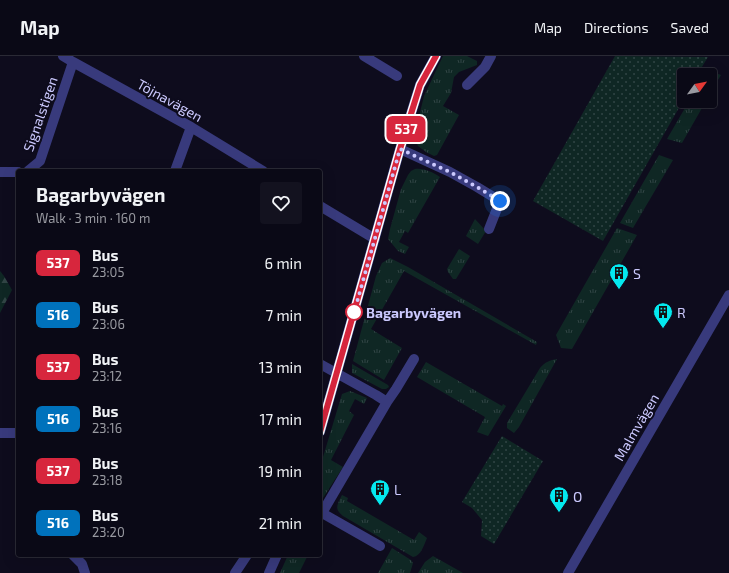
<!DOCTYPE html>
<meta charset="utf-8">
<style>
body{margin:0;font-family:"Exo 2",sans-serif;background:#13121f;color:#f1f3f6;height:100vh;display:flex;flex-direction:column;font-size:15px;white-space:nowrap}
*{box-sizing:border-box;margin:0}
p{font-size:13px;color:#999aa1}
.icon{flex:none;width:22px;height:22px;fill:none;stroke:currentColor;stroke-width:2;stroke-linecap:round;stroke-linejoin:round}
.map{position:relative;flex:1;overflow:hidden}
.side{position:absolute;left:16px;top:113px;width:306px;height:388px;display:flex;flex-direction:column;background:#0a0916;border-radius:4px;box-shadow:0 4px 16px #0002,0 0 0 1px #2a2a35}
.side>*{flex:none}
.badge{padding:0 8px;border-radius:6px;font-size:14px;line-height:26px}
.needle{width:26px;rotate:57deg}
.controls{position:absolute;left:677px;top:12px;display:grid;gap:8px}
.controls a{display:grid;place-items:center;width:40px;height:40px;border-radius:4px;background:#0a0916;box-shadow:0 4px 16px #0002,0 0 0 1px #2a2a35;font-size:20px}
.you{position:absolute;width:20px;height:20px;margin:-10px;border:3px solid #fff;border-radius:50%;background:#1a73e8;box-shadow:0 0 0 6px #1a73e833}
.map>.badge{position:absolute;translate:-50% -50%;box-shadow:0 0 0 2px #fff}
.round{display:grid;place-items:center;flex:none;width:42px;height:42px;border-radius:4px;background:#13121f}
.overview{display:flex;align-items:center;justify-content:space-between;height:68px;padding:0 20px}
h1{font-size:19px;font-weight:700;line-height:30px}
ul{padding:0;list-style:none}
li{display:flex;align-items:center;gap:12px;height:52px;padding:0 20px}
li div{flex:1}
li b{display:block;font-size:15px}
li em{font-style:normal}
li .badge{min-width:44px;font-weight:700;text-align:center}
header{display:flex;align-items:center;gap:24px;box-sizing:border-box;height:56px;padding:0 20px;background:#0a0916;border-bottom:1px solid #2a2a35}
header strong{font-size:19px}
nav{display:flex;gap:22px;margin-inline-start:auto;font-size:14px}
.map>svg:first-child{display:block}
</style>
<header>
<strong>Map</strong>
<nav><a>Map</a><a>Directions</a><a>Saved</a></nav>
</header>
<div class="map">
<svg width="729" height="517" viewBox="0 0 729 517">
<defs>
<pattern id="grass-tufts" width="24" height="20" patternUnits="userSpaceOnUse"><rect width="24" height="20" fill="#0f2724"/><path d="M3 7l-1-3M5 7V3M7 7l1-3M15 17l-1-3M17 17v-4M19 17l1-3" fill="none" stroke="#314545"/></pattern>
<pattern id="forest-firs" width="22" height="20" patternUnits="userSpaceOnUse"><rect width="22" height="20" fill="#0f2724"/><path d="M5 1l3.5 6h-7zM16 11l3.5 6h-7z" fill="#314545"/></pattern>
<pattern id="park-dots" width="8" height="8" patternUnits="userSpaceOnUse"><rect width="8" height="8" fill="#0f2724"/><path d="M2 2h.1M6 6h.1" fill="none" stroke="#314545" stroke-width="1.8" stroke-linecap="round"/></pattern>
</defs>
<rect width="100%" height="100%" fill="#0e0c1d"/>
<!-- grass -->
<path fill="url(#grass-tufts)" d="M443,0H467L477,5V9L459,16L454,21L451,37L443,50L459,59L437,99L434,100L426,96L418,90L415,83V77L424,40Z
M707,14L721,19L710,37V19H704Z
M689,45H706L682,87L667,83Z
M659,99L673,104L633,172L620,167Z
M415,113C424,112 432,116 440,121L408,177L405,175L399,186L409,191L405,198L398,195L388,183L390,173L401,133L408,119L411,115Z
M475,163L486,175L478,188L466,180Z
M617,172L637,179L572,293L561,292L556,279Z
M459,193L470,200L456,223H453L448,216L447,213Z
M390,202L408,211L537,286L536,289L404,215L371,273L402,292L384,324L353,305L376,220L382,207Z
M557,303L519,371L514,377L507,372V367L540,312C545,306 550,304 557,303Z
M426,306L502,350L503,348L506,350L488,380L477,376L485,361L417,321Z
M352,308L388,329L389,331L386,333H382L352,317Z
M350,335L367,342L364,348L355,343L349,355L354,359L331,404L343,411L323,442L320,443V411L342,338Z
M342,439L348,442L347,445L414,484L419,476L427,482C424,489 421,500 413,501L343,460C334,453 337,449 342,439Z
M392,492L411,504L413,507L410,517H378Z
M288,499H308L299,517H280Z
M433,500L463,517H418L425,506Z"/>
<!-- forest -->
<path fill="url(#forest-firs)" d="M0,215L4,220L12,234L0,257Z"/>
<!-- park -->
<path fill="url(#park-dots)" d="M615,0L708,1L697,19H684V43L603,185L533,145Z
M502,380L543,405L494,488L481,480L482,464L472,452L462,446Z"/>
<g fill="none" stroke-linecap="round" stroke-linejoin="round">
<!-- minor -->
<path stroke="#383a7c" stroke-width="10" d="M63,0L73,6L191,71L263,115
M364,0L397,20
M467,29L485,11L491,0
M400,93L450,116L477,131L500,145L489,173
M28,115L40,105L73,6
M175,115L191,71
M0,116H18
M320,150L375,183
M320,308L376,339L387,346L322,457L380,490
M387,346L396,333L414,303
M320,376L400,93L420,29L436,0
M0,377H18
M73,499L82,508L85,517
M235,517L247,499
M269,517L277,499
M568,517L729,239"/>
</g>
<g fill="none" stroke-linecap="round" stroke-linejoin="round">
<defs>
<path id="line" d="M320,376L400,93L420,29L436,0"/>
</defs>
<!-- line casing -->
<use href="#line" stroke="#fff" stroke-width="9"/>
<!-- line -->
<use href="#line" stroke="#d7263d" stroke-width="6"/>
<!-- walk -->
<path stroke="#cbc9fe" stroke-width="4" stroke-dasharray="0 7.2" d="M354,256V257L400,93L450,116L477,131L500,145"/>
</g>
<!-- icons -->
<defs>
<symbol id="building-pin" viewBox="-11 -11 22 30"><path d="M0 17L-7.5 6A9.5 9.5 0 1 1 7.5 6Z" fill="#04e9ef" stroke="#0e0c1d"/><path d="M-4-6H4V6H1V3H-1V6H-4ZM-2.5-4.3h1.7v1.8h-1.7ZM.8-4.3h1.7v1.8H.8ZM-2.5-1h1.7V.8h-1.7ZM.8-1h1.7V.8H.8Z" fill="#111"/></symbol>
</defs>
<g fill-rule="evenodd">
<use href="#building-pin" x="608" y="206" width="22" height="30"/>
<use href="#building-pin" x="652" y="245" width="22" height="30"/>
<use href="#building-pin" x="369" y="422" width="22" height="30"/>
<use href="#building-pin" x="548" y="429" width="22" height="30"/>
</g>
<!-- markers -->
<circle fill="#fff" stroke="#d7263d" stroke-width="2" cx="354" cy="256" r="8"/>
<g text-anchor="middle" dominant-baseline="central" stroke-width="4" stroke-linejoin="round" paint-order="stroke">
<!-- street labels -->
<g font-size="14" fill="#cbc9fe" stroke="#0e0c1d">
<text transform="translate(170 44) rotate(29)">Töjnavägen</text>
<text transform="translate(40 58) rotate(-71)">Signalstigen</text>
<text transform="translate(636 371) rotate(-60)">Malmvägen</text>
</g>
<!-- poi labels -->
<g font-size="14" fill="#cbc9fe" stroke="#0e0c1d" text-anchor="start">
<text x="633" y="217">S</text>
<text x="677" y="256">R</text>
<text x="394" y="433">L</text>
<text x="573" y="440">O</text>
</g>
<!-- stop labels -->
<g font-size="14" font-weight="bold" fill="#cbc9fe" stroke="#0e0c1d" text-anchor="start">
<text x="366" y="256">Bagarbyvägen</text>
</g>
</g>
</svg>
<div class="controls">
<a><svg class="needle" viewBox="-14 -14 28 28"><path d="M0-13l5 13h-10z" fill="#e53935"/><path d="M0 13l5-13h-10z" fill="#999aa1"/></svg></a>
</div>
<div class="you" style="left:500px;top:145px"></div>
<b class="badge" style="left:406px;top:73px;background:#d7263d;color:#fff">537</b>
<section class="side">
<div class="overview"><div><h1>Bagarbyvägen</h1><p>Walk · 3 min · 160 m</p></div><a class="round"><svg class="icon" aria-label="heart" viewBox="0 0 24 24"><path d="M12 20l-8-8c-3-5 5-10 8-4 3-6 11-1 8 4z"/></svg></a></div>
<ul>
<li><span class="badge" style="background:#d7263d;color:#fff">537</span><div><b>Bus</b><p>23:05</p></div><em>6 min</em></li>
<li><span class="badge" style="background:#0072bc;color:#fff">516</span><div><b>Bus</b><p>23:06</p></div><em>7 min</em></li>
<li><span class="badge" style="background:#d7263d;color:#fff">537</span><div><b>Bus</b><p>23:12</p></div><em>13 min</em></li>
<li><span class="badge" style="background:#0072bc;color:#fff">516</span><div><b>Bus</b><p>23:16</p></div><em>17 min</em></li>
<li><span class="badge" style="background:#d7263d;color:#fff">537</span><div><b>Bus</b><p>23:18</p></div><em>19 min</em></li>
<li><span class="badge" style="background:#0072bc;color:#fff">516</span><div><b>Bus</b><p>23:20</p></div><em>21 min</em></li>
</ul>
</section>
</div>
